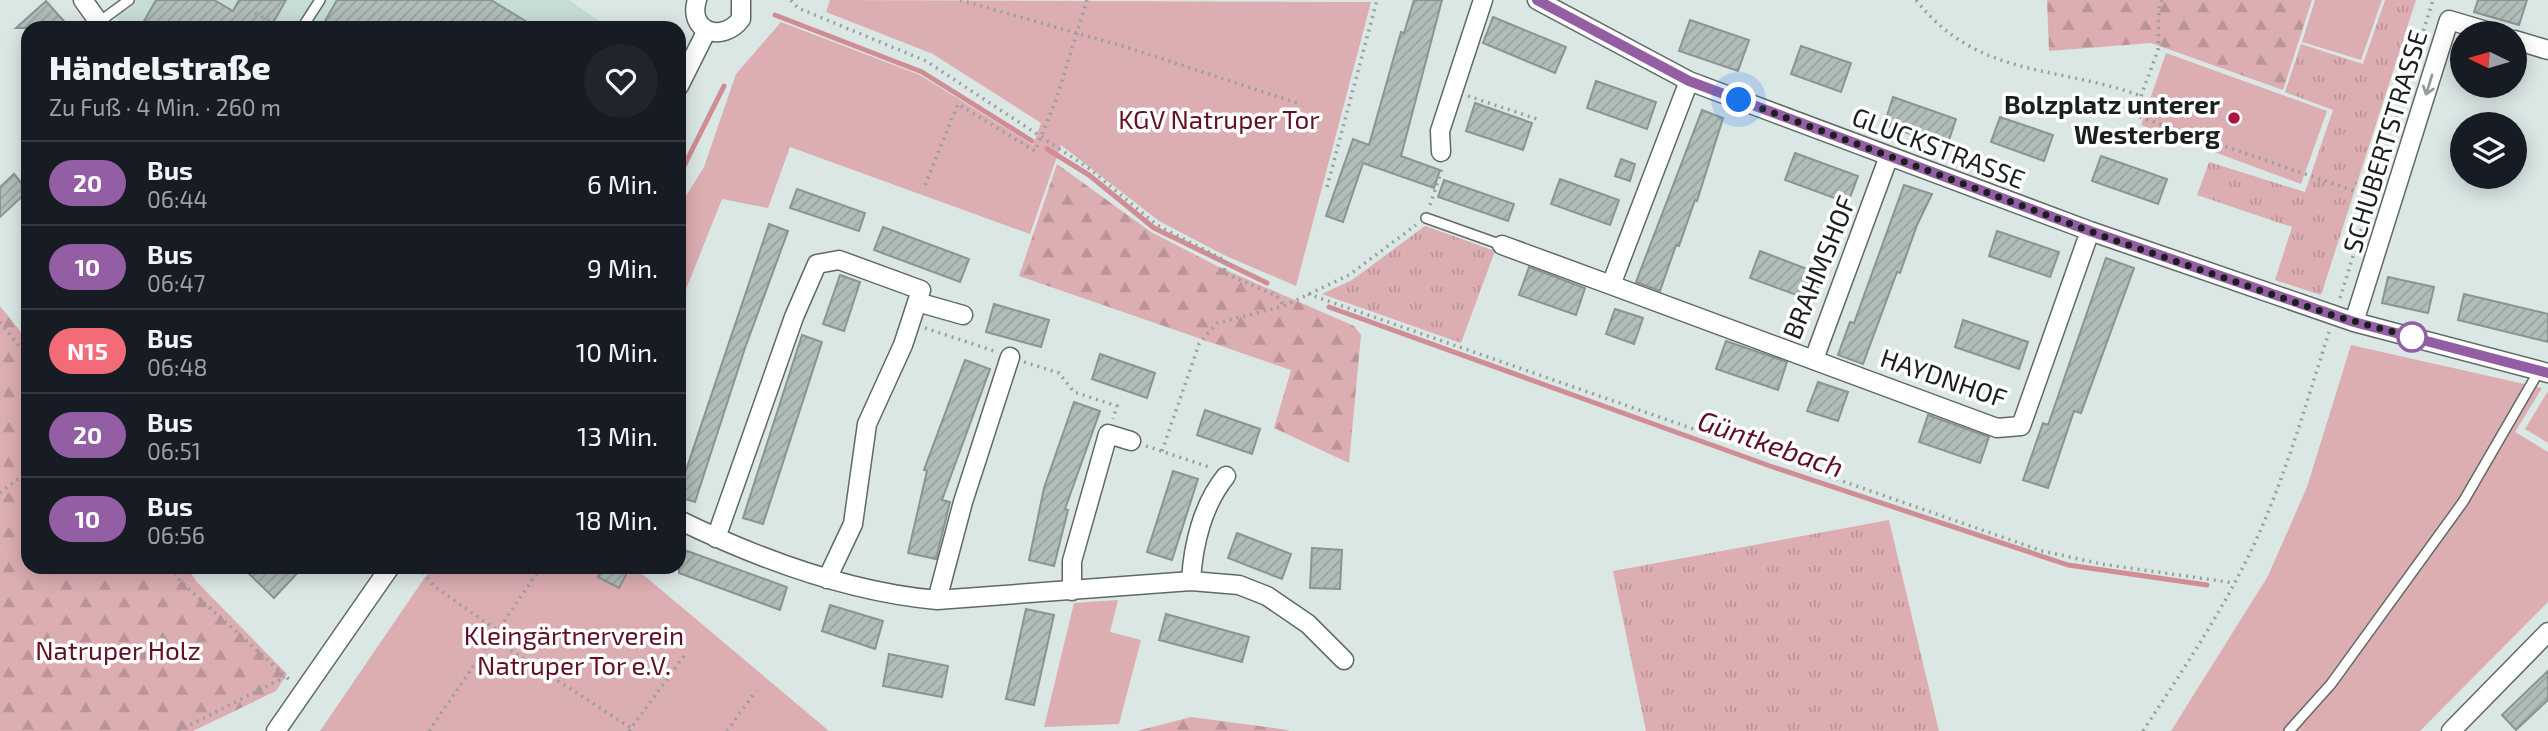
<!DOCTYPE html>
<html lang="de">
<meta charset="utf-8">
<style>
body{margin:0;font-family:"Exo 2",sans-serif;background:#20242c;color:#f1f3f6;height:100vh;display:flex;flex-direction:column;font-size:26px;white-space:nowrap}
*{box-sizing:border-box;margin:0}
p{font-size:23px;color:#9ea1a6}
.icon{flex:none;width:38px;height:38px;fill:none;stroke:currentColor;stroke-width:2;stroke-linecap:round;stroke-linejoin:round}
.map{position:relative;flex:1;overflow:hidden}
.side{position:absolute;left:21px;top:21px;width:665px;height:553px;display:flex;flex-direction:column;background:#171b24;border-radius:21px;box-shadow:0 4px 18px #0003}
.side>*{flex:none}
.badge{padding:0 14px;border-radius:23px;font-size:24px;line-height:46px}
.needle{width:46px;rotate:275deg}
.tools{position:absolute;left:2450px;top:21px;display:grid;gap:14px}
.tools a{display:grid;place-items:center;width:77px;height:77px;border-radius:50%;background:#171b24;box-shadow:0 4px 18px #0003;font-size:35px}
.you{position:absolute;width:35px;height:35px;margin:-18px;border:5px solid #fff;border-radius:50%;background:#1a73e8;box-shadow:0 0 0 10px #1a73e833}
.map>.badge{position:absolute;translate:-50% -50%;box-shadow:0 0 0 4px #fff}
.round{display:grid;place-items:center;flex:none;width:74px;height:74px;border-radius:37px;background:#20242c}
.summary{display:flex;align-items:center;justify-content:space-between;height:119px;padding:0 28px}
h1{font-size:33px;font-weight:800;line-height:52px}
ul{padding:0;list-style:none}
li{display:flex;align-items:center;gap:21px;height:84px;padding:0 28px;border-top:2px solid #363941}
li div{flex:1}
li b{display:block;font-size:26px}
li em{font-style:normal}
li .badge{min-width:77px;font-weight:700;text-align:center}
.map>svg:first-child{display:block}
</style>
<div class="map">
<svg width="2548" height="731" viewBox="0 0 2548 731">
<defs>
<pattern id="grass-tufts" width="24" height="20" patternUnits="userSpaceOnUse" patternTransform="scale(1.75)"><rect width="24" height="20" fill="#dcadb1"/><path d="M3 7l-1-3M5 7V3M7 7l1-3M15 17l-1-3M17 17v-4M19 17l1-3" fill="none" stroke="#bc9498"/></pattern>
<pattern id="forest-firs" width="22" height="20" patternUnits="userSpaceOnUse" patternTransform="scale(1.75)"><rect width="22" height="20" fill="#dcadb1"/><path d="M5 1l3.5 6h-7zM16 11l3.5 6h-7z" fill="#bc9498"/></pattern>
<pattern id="building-hatch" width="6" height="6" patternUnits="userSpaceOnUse" patternTransform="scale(1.75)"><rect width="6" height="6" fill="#b1bdba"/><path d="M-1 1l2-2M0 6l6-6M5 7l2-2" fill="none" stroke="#98a29f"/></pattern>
</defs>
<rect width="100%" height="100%" fill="#dbe7e5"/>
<!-- built -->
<path fill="#c7dcd7" d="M121,0H569L610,28H125L109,8Z"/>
<!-- grass -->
<path fill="url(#grass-tufts)" d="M2385,0H2416L2321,295L2275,280L2292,227L2197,195L2209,162L2305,192L2333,110L2285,92L2301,44L2363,64Z
M1425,226L1495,251L1461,343L1322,294L1352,280Z
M1889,520L1939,731H1646L1613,571Z"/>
<!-- forest -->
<path fill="url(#forest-firs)" d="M2047,0H2312L2283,90L2151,43L2049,51Z
M1057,164L1151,232L1219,267L1354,326L1361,335L1349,463L1274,428L1291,370L1019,276Z
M0,306L28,341V567H187L197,582L287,674L276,691L193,731H0Z
M1191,717L1288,730L1289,731H1137Z"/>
<!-- green -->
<path fill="#dcadb1" d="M830,0L1371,2L1296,286L1226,256L1159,221L1061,145L1030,234L790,147L768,208L722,199L679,307V207L704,167L736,74L781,22L920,75L1033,145L1041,123L933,54L826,12Z
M2315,0H2382L2361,60L2302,42Z
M2166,53L2327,111L2301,184L2141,125Z
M2351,345L2542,388L2515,432L2548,452V602L2420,731H2171L2268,576L2307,487Z
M2548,391V443L2525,429Z
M432,567H634L829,731H320Z
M1118,600L1110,632L1141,640L1119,724L1044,727L1074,603Z"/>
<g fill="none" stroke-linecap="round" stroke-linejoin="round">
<!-- stream -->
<path stroke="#d08d94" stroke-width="5" d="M775,15L922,72L1032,141
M1047,149L1089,175L1154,228L1267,283
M679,176L724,86
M1329,307L1770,466L2068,565L2207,585"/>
</g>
<!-- building -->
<path fill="url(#building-hatch)" stroke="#899592" stroke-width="2" d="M156,0H214L233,11L239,0H286L270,28H151L143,23Z
M337,0H491L537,28H321Z
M1414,0H1442L1401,156L1440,170L1434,188L1363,163L1343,222L1326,216L1353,139L1369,145L1401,32L1404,33Z
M2478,0H2527L2519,25L2474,12Z
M46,1L70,28H16Z
M1493,17L1566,47L1555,73L1483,43Z
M1690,20L1749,40L1738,71L1679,51Z
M1801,46L1851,63L1841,92L1791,74Z
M1596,81L1656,102L1647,129L1587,108Z
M1893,97L1956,119L1947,146L1884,125Z
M1475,103L1532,123L1523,150L1466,131Z
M1702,110L1723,118L1697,201L1695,200L1679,246L1676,245L1660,291L1636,282Z
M2000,117L2053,135L2044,161L1991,142Z
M1795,153L1858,176L1848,203L1785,180Z
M2101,156L2167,179L2158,204L2092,181Z
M1621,159L1635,164L1630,181L1615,176Z
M14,174L28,191L0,217V187Z
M1560,179L1619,200L1610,225L1551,204Z
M1444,180L1514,204L1508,221L1438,197Z
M1904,185L1932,194L1917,225L1900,273L1897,272L1863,364L1838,355L1850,322L1854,323Z
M797,189L865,213L859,231L790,208Z
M769,224L788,231L745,348L695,502L679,497V491Z
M883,227L969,259L960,282L874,250Z
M1997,231L2059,252L2050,277L1989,256Z
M1760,251L1823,275L1813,301L1750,278Z
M2106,258L2134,268L2081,413L2074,411L2048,488L2023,480L2043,423L2048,425Z
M1529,267L1585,288L1576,315L1519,295Z
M840,275L860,282L844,331L823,324Z
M2388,277L2434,287L2428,313L2382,303Z
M2464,294L2548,314V342L2458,320Z
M994,304L1049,320L1041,347L986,332Z
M1615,309L1643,318L1634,344L1606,334Z
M1963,320L2028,342L2019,369L1955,347Z
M802,335L822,342L763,524L743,518Z
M1726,341L1787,362L1778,390L1716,369Z
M1100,354L1155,373L1147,398L1092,379Z
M965,360L990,369L942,500L950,502L936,559L908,553L927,471L924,470Z
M1818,382L1848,392L1838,421L1807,411Z
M1074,402L1100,411L1065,509L1068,510L1054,566L1029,560L1044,488Z
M1205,410L1260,429L1252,454L1197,435Z
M1928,415L1989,437L1980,463L1919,442Z
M1173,471L1198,479L1172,560L1147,552Z
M1237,533L1291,554L1282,579L1228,558Z
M679,548L787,587L780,610L679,573Z
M1312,548L1342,550L1340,589L1310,588Z
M242,567H303L274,598Z
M603,567H630L619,588L598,577Z
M830,605L883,621L875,649L822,631Z
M1026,609L1054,615L1034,705L1006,699Z
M1166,614L1249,637L1242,662L1159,640Z
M889,654L948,666L942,697L883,686Z
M2548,671V700L2516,730L2502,715Z"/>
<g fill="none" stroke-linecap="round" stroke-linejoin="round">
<defs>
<path id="service" d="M99,22L129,0
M302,28L320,0
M1426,218L1502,245
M679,322L680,319
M2289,731L2331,684L2463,502L2539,371"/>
<path id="minor" d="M83,0L103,28
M697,0C687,31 722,44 741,19V0
M1537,0L1689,81L2090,231L2354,322L2548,373
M2515,40L2548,50
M679,86L707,30
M1441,152L1440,131L1483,0
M1502,245L1611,285L1689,81
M1611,285L1997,428L2021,426L2090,231
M917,302L963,315
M2354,322L2449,20L2493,33
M1814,359L1889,156
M679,520C759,559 847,592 937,600L1191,581L1239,585L1267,596L1308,624L1344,660
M716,538L794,317L817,264L839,260L921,290L903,345L867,424L853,524L827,579
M1191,581C1193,544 1203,504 1226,476
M1072,591V561L1108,434L1131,441
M937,600L963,502L1010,357
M276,731L390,567
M2451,731L2548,632"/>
</defs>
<!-- service casing -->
<use href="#service" stroke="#5f6a67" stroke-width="12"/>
<!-- minor casing -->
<use href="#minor" stroke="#5f6a67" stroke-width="21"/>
<!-- path -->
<path stroke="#97a09f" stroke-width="3.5" stroke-dasharray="2 5" stroke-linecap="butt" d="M791,0L798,8L926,61L1090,169L1157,225L1226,261L1224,273L1277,296L1284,306
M960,0L1126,47L1297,103
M1916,0C1978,79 2058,65 2141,96
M2162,0L2159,5L2158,50L2134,115L2372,197
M255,13L282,28
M1468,96L1540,120
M925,185L958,104L1035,151L1056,100L1087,0
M1327,187L1377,0
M1430,205L1443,166
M1308,294L2042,551L2102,564L2234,583
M2340,298L2433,0
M0,322L28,357
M925,328L994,351
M1024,362L1059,373L1074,392L1117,406L1113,419
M1146,446L1212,468
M1162,451L1199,344L1217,323L1284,306L1349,275L1416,225
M0,493L28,471
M171,567L180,581L291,681
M418,567L435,587L497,630L512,651L631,728
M178,731L285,677
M429,731L541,567
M629,731L684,656
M727,731L756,691
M2143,731C2181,673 2220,615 2250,553C2284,482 2305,407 2329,332"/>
<!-- service -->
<use href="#service" stroke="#fff" stroke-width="9"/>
<!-- minor -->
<use href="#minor" stroke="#fff" stroke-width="18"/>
</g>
<!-- one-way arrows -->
<defs><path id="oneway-shaft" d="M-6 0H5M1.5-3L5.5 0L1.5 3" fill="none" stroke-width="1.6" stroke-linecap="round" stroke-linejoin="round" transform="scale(1.75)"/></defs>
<use stroke="#989a9a" href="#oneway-shaft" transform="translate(2429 85) rotate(107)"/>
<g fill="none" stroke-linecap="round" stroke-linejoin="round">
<defs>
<path id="line" d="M1537,0L1689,81L2090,231L2354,322L2548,373"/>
</defs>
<!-- line casing -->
<use href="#line" stroke="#fff" stroke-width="16"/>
<!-- line -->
<use href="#line" stroke="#945ea4" stroke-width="10"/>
<!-- walk -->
<path stroke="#1b1f1e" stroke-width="7" stroke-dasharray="0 12.6" d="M1739,100L2111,239L2335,316L2412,337"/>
</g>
<!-- markers -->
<circle fill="#aa1541" stroke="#fff" stroke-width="2.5" cx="2234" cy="118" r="7"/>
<circle fill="#fff" stroke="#945ea4" stroke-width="3.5" cx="2412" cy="337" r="14"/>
<g text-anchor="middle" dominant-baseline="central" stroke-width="7" stroke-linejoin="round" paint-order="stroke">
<!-- poi labels -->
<g font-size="26" font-weight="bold" fill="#1b1f1e" stroke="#fff" text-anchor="end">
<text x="2220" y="103">Bolzplatz unterer<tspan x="2220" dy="30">Westerberg</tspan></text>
</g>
<!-- park labels -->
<g font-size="26" fill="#621125" stroke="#fff">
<text x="1219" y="118">KGV Natruper Tor</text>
<text x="574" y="634">Kleingärtnerverein<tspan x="574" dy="30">Natruper Tor e.V.</tspan></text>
<text x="118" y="649">Natruper Holz</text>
</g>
<!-- street labels -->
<g font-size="26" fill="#1b1f1e" stroke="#fff">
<text transform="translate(2384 141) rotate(-73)">SCHUBERTSTRASSE</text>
<text transform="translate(1939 147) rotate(21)">GLUCKSTRASSE</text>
<text transform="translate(1818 267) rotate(-68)">BRAHMSHOF</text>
<text transform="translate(1944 377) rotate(19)">HAYDNHOF</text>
</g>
<!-- water labels -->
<g font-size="28" font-style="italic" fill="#5f0e23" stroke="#fff">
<text transform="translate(1771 443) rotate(19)">Güntkebach</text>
</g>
</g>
</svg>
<div class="tools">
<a><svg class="needle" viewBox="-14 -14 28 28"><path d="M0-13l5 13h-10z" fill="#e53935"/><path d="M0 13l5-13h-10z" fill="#9ea1a6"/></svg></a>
<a><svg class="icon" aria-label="layers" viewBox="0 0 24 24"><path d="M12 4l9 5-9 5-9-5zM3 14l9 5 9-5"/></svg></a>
</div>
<div class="you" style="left:1739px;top:100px"></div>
<section class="side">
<div class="summary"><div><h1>Händelstraße</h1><p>Zu Fuß · 4 Min. · 260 m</p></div><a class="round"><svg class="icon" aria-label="heart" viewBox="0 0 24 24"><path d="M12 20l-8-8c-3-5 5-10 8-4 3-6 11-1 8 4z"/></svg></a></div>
<ul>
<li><span class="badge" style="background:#945ea4;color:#fff">20</span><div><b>Bus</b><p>06:44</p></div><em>6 Min.</em></li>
<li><span class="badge" style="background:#945ea4;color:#fff">10</span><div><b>Bus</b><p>06:47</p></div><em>9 Min.</em></li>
<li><span class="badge" style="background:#f46b78;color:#fff">N15</span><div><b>Bus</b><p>06:48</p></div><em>10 Min.</em></li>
<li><span class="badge" style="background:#945ea4;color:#fff">20</span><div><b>Bus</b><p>06:51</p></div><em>13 Min.</em></li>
<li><span class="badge" style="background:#945ea4;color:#fff">10</span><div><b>Bus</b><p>06:56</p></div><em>18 Min.</em></li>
</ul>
</section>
</div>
